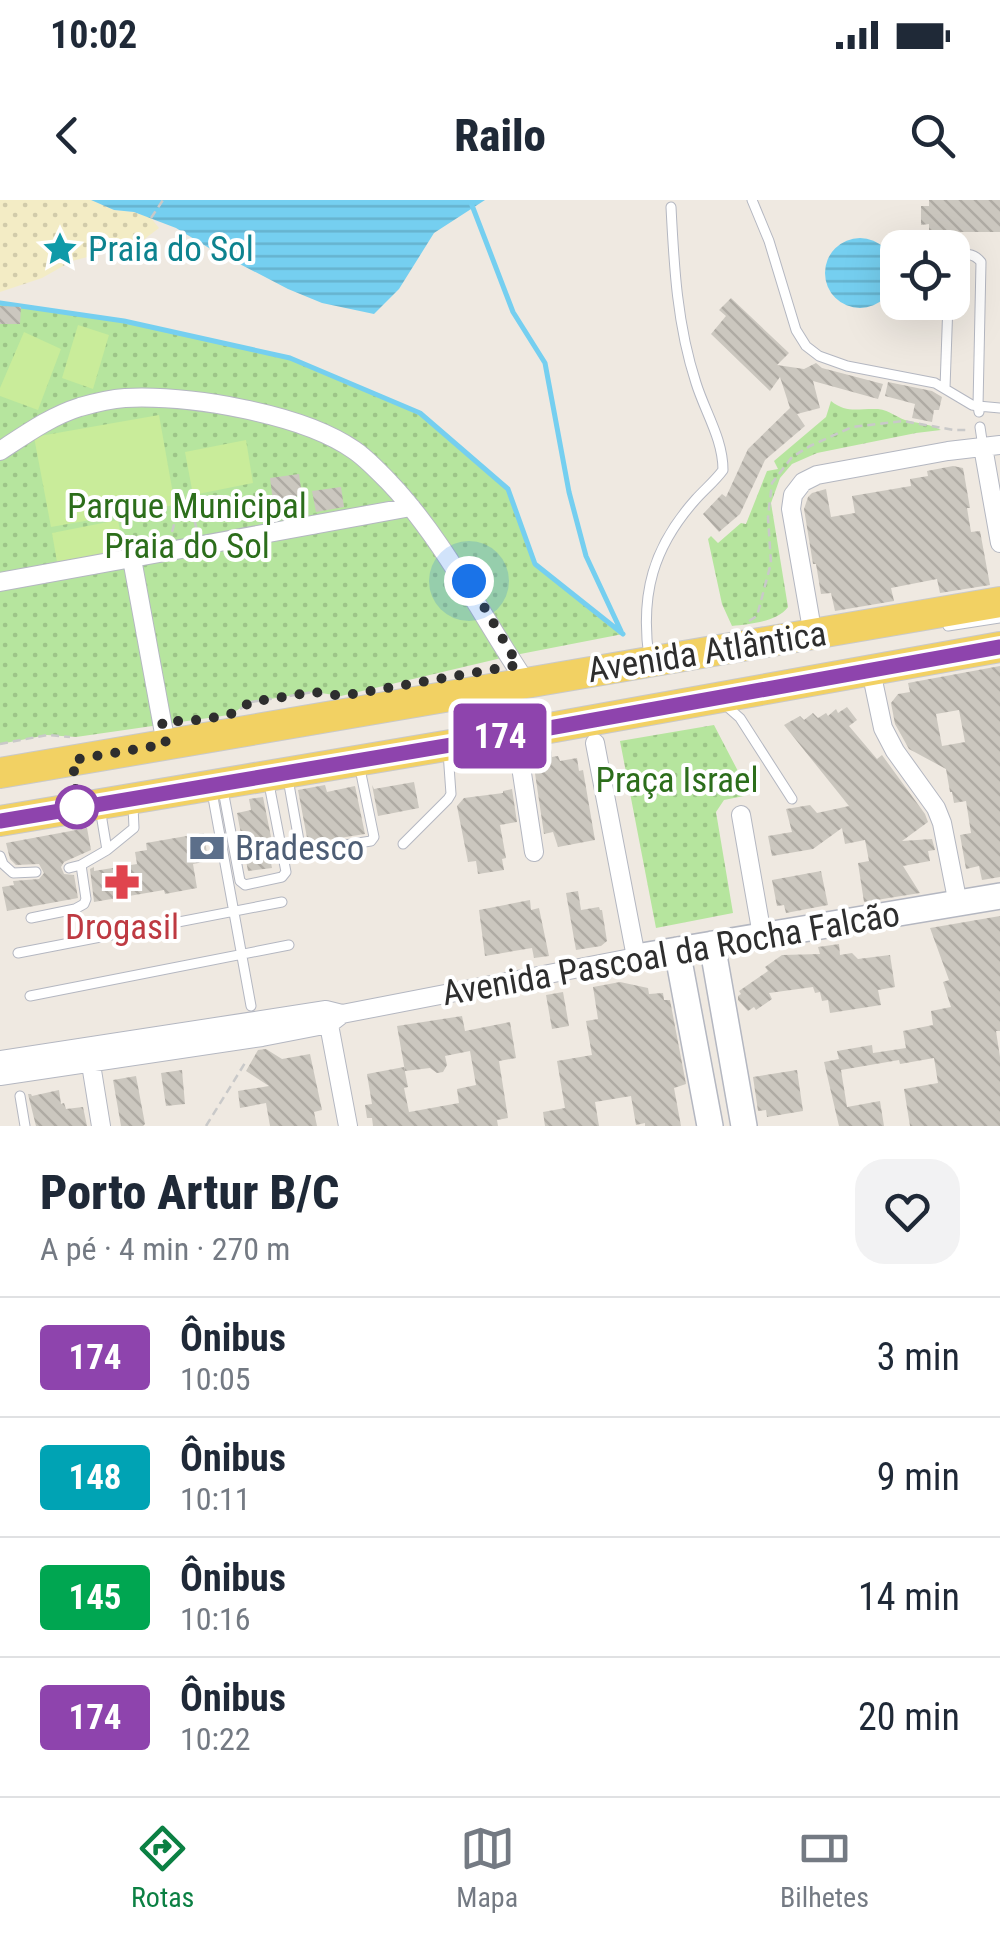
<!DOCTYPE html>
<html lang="pt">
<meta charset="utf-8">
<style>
body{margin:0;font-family:"Roboto Condensed",sans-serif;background:#f2f2f3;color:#1f2937;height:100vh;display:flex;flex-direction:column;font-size:38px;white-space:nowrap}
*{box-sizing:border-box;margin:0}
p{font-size:32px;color:#747a83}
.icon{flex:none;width:55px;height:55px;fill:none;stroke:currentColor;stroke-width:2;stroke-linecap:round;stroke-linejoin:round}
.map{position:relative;height:926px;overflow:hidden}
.side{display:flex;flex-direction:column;background:#fff;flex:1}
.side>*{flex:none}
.badge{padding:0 20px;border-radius:8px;font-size:35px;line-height:65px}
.tools{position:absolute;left:880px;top:30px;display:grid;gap:20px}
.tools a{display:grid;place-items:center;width:90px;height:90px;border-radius:20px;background:#fff;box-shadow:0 10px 40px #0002;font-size:50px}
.you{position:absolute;width:50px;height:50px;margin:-25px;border:8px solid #fff;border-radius:50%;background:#1a73e8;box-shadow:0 0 0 15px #1a73e833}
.map>.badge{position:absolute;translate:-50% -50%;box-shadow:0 0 0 5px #fff}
.round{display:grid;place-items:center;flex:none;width:105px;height:105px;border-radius:30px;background:#f2f2f3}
.headline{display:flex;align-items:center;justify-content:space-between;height:170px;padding:0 40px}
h1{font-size:48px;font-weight:800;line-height:75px}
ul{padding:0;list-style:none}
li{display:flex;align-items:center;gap:30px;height:120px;padding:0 40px;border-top:2px solid #e0e1e3}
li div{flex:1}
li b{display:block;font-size:38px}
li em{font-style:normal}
li .badge{min-width:110px;font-weight:700;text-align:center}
.status{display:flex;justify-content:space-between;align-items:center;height:70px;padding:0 50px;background:#fff;direction:ltr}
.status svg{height:28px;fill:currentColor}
header{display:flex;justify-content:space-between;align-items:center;height:130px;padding:0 40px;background:#fff;font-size:45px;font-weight:800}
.tabs{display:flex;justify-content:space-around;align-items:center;height:140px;border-top:2px solid #e0e1e3;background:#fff;font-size:28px;color:#747a83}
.tabs a{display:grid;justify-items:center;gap:5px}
.tabs .selected{color:#0b8043}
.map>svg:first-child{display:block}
</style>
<div class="status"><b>10:02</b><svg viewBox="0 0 49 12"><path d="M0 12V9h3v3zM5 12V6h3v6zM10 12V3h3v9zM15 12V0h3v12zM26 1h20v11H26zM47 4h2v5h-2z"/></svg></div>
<header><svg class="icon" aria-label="back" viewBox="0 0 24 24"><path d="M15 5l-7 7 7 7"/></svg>Railo<svg class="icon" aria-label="search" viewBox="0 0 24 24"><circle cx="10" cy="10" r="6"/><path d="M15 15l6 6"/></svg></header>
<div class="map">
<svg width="1000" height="926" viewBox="0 0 1000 926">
<defs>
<pattern id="sand-dots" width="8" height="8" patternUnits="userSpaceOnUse" patternTransform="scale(2.5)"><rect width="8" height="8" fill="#f3ecc5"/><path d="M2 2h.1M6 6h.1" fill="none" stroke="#d1cbaa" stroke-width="1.8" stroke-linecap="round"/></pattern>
<pattern id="park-dots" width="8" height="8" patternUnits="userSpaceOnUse" patternTransform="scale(2.5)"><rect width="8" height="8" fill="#b6e59e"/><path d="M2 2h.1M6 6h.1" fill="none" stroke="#9dc588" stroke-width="1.8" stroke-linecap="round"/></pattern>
<pattern id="water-rules" width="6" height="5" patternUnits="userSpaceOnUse" patternTransform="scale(2.5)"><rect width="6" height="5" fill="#75cff0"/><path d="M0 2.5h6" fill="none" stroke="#66b2ce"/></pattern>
<pattern id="building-back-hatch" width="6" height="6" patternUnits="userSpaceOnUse" patternTransform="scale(2.5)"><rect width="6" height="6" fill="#cbc7bf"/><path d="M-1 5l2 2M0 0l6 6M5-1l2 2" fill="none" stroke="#afaba4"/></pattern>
</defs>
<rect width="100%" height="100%" fill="#efe9e1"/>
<!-- sand -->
<path fill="url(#sand-dots)" d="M0,0H91L114,10L134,12L151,18L159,28L138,44L72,61L42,78L0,92Z"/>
<!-- park -->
<path fill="url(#park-dots)" d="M0,103L124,121L290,158L420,213L508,289L535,364L623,434L510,456L341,496L314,492L251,502L229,515L76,537L47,535L0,544Z
M831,201C847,214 859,208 878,209C890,210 898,219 909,221C921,224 930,224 941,230L916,233L817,253L792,264L780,278L771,303L788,407C777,422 750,424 732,426L722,404L708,339L711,336L718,343L741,323L746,324L767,271L778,269L774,261L826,217Z
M714,525L740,575L744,596L724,600L716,612L733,713L656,728L620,541Z"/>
<!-- pitch -->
<path fill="#c9ec9a" d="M78,125L109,135L93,189L62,178Z
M24,132L61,149L38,210L0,196V188Z
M159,215L175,305L51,327L34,237Z
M246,240L253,283L193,295L185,252Z
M118,320L124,350L57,362L52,333Z"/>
<!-- water -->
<path fill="url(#water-rules)" d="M91,0H485L434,33L399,89L374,114L322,103L288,89L209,48L176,28L134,12L114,10Z
M825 73a35 35 0 1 1 70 0a35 35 0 1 1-70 0Z"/>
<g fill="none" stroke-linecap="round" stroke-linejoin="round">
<!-- stream -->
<path stroke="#75cff0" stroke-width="5" d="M470,0L513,112L545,163L569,292L586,356L621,431
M0,103L124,121L290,158L420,213L508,289L535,364L623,434"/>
</g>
<!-- building -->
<path fill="url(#building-back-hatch)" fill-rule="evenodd" d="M929,0H1000V32H929V24L921,25V6H929Z
M731,98L789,153L777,165L804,169L816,163L822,168L883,184L878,199L813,181L820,208L797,214L805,226L765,260L740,314L719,332L703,314L722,294L726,297L748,249L790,208L780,177L770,191L711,134L726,116L719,110Z
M0,106L21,107L20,124H0Z
M888,182L932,191L942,197L939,210H934L932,222L912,218L915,204L885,196Z
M953,266L963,268L970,308H967L971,332L980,331L990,385L940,393L937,379L891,388L894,401L835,411L831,393L821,394L816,364H813L804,309L808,297L812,293L826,289L831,317L855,313L852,296L911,286L910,279L928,276L927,271Z
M299,274L302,295L273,301L270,278Z
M341,287L344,307L316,312L312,291Z
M1000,466V677L982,680L979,666L966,669L960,635L971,633L966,601L954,603L952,592H950L946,569L909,549L895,524L891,503L898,494L910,492L908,483ZM959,510L965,542L942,546L936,514Z
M847,507L857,520L849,526L877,559L882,555L925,614L928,622L902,641L932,639L935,650L928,651L930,661L903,666L920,693L864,702L858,663L869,661L865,640L845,644L842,628L813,649L772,656L768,636L792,632L786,609L810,605L817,613L849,606L784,525L800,516L804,520L813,513L818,518L826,513L828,516L836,509L838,513Z
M551,549L552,557L558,556L560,561L577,558L579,571L583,570L595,640L558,647L553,632L544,634L532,553Z
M414,582L419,608L378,616L372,585L374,589Z
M325,585L327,592L355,586L365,634L308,643L298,590Z
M512,589L517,622L500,625L506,658L502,659L504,670L478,674L476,661L468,662L457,606L464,598L503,593V591Z
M263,597L275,657L270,658L272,668L248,671L237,613L251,610L249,599Z
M87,628L91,650L64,662L61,667L64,674L74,675L78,698L7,711L2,687L14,685L13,681L39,679L44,673L39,664L16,665L10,659L6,643Z
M204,633L208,661L193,664L197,688L165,694L164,690L94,702L90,669L94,667V671L137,664L135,652L147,650L146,643Z
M821,671L828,705L786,713L784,705L777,706L772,680Z
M578,691L581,710L599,707L600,710H602L607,741L601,746L576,750L566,693Z
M530,700L531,710L539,708L549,756L534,758L532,748L485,756L479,710Z
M1000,716V831H996L1000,857V926H910L904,889L938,883L934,858L900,864L899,860L841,870L847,907L880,901L884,926H839L824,862L839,859L837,851L872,845L873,853L906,848L903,831L933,825L931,811L951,807L943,782L949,780L930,728Z
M839,744L840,755L852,753L858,759L890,755L895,787L878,790L881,805L830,813L828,800L822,801L820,792L815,793L813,787L769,793L772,799L756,810L754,807L748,811L738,800V796L741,794L739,791L768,771L765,767L782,755L820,754L818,747Z
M620,782L648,788L649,794L663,793L664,800H670L686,884L674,888L681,926H645V923L636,925L631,896L595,902L599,926H545L543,912L565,908L557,861L592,855L586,821L598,819L593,787Z
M563,792L569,826L552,829L546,795Z
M462,816L465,831L510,822L516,858L499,861L508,918L497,920L498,926H373L372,918H367L365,905L372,904L367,874L404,867L408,887L404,888L409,912L459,903L457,889L476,885L470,851L445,856L447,865L443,872L437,873L430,868L405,871L397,826Z
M266,849L282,859L310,854L322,910L314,912L317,926H270L266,903L240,908L238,891L269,886L246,871L258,850Z
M182,870L185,904L166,906L161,873Z
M797,870L803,911L767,917L766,910L758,911L753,877Z
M136,876L145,924L143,926H121L113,880Z
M59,890L61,904L64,903L66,909L83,907L87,926H36L28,894H31L32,896Z"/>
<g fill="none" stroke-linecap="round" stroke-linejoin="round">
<defs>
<path id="lane" d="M752,0L769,41L796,130L806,146L819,156L847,166L935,183L972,205L978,206L981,62C973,52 964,54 952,56
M945,188L948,102
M979,212L978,206L1000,208
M980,227L983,247
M948,426L1000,418
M649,458C640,394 653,347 696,299C705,289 715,281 723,270C723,239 705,212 696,183C677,125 674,66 671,7
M723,503L740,518L792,599
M288,579L301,652L371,641L374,637L359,564
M223,590L240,681L245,685L282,677L286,672L268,579
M212,592L251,806
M100,608L107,650L134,628L133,606
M403,644L448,599L451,594L448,552
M0,656L3,664L13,673L36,672
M69,668L81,665L107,650
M31,718L75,709L84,704L86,699L81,665
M18,753L282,702
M30,796L289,745
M20,896L25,926"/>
<path id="street" d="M983,247L1000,343
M0,251C26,234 51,216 80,207C94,203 111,199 125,198C189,195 301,213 354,250C366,258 378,271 388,281C443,338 482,417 526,482
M132,359L166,544
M0,382L411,307
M813,435L791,309L793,295L803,282L817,275L948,251L1000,245
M871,471L883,528L895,551L936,608L942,623L958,704
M516,534L534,652
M741,615L762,735
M327,814L348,926
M89,852L101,926
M0,860L326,810L342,814
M0,876L262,837L329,824L342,814L636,757L595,543"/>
<path id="secondary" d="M712,744L744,926
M677,750L710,926
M636,757L1000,696"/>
<path id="primary" d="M0,573L1000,402
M0,621L516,534L1000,447"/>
</defs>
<!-- lane casing -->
<use href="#lane" stroke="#b4b7c1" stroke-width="11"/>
<!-- street casing -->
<use href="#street" stroke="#b4b7c1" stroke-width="20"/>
<!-- secondary casing -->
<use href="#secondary" stroke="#b4b7c1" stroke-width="28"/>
<!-- primary casing -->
<use href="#primary" stroke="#c9c9c9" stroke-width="32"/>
<!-- path -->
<path stroke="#c9c9c9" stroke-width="2.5" stroke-dasharray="8 5" stroke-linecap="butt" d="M151,18L163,0
M193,295L190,300L197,331
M172,332L176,317L172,305
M749,421L757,416L771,363L768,317L772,283L792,257L810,246L852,227L903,221L954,230H969
M240,509L251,502L314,492L324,494
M0,544L47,535L70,537
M206,926L245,863"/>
<!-- lane -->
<use href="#lane" stroke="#fff" stroke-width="9"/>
<!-- street -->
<use href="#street" stroke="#fff" stroke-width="18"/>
<!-- secondary -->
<use href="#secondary" stroke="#fff" stroke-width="25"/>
<!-- primary -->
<use href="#primary" stroke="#f2d163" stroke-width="30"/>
</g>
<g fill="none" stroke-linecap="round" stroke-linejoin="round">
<defs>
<path id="line" d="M0,621L516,534L1000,447"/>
</defs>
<!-- line casing -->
<use href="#line" stroke="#fff" stroke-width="22"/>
<!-- line -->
<use href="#line" stroke="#8e44ad" stroke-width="15"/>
<!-- walk -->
<path stroke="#2e2e2e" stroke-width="10" stroke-dasharray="0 18" d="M77,607L73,560L166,544L162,522L198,520L229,515L251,502L314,492L342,496L518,465L469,381"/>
</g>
<!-- icons -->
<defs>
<symbol id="sight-bare" viewBox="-9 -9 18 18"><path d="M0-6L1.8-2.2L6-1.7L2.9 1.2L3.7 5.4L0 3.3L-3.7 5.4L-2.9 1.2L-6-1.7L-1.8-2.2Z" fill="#0f9aa8" stroke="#fff" stroke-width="2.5" paint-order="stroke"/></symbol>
<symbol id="bank-bare" viewBox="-9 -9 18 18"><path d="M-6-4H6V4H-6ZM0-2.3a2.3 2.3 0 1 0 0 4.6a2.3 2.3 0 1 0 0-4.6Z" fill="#5c6f8a" stroke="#fff" stroke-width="2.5" paint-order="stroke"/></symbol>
<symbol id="pharmacy-bare" viewBox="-9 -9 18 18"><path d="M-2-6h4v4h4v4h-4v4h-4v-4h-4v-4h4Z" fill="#e0444e" stroke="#fff" stroke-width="2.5" paint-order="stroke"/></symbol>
</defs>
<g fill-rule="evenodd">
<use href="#sight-bare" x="35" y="24" width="50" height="50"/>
<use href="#bank-bare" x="182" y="623" width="50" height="50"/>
<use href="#pharmacy-bare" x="97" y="657" width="50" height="50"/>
</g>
<!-- markers -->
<circle fill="#fff" stroke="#8e44ad" stroke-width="5" cx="77" cy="607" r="20"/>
<g text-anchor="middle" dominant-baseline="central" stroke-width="8" stroke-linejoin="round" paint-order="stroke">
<!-- culture labels -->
<g font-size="35" fill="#0d838f" stroke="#fff" text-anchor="start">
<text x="88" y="49">Praia do Sol</text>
</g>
<!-- park labels -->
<g font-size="35" fill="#2c6e1b" stroke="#fff">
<text x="187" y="306">Parque Municipal<tspan x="187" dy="40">Praia do Sol</tspan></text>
<text x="677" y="580">Praça Israel</text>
</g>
<!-- street labels -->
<g font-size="35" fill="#2e2e2e" stroke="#fff">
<text transform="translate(707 452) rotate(-9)">Avenida Atlântica</text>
<text transform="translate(671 754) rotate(-10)">Avenida Pascoal da Rocha Falcão</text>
</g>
<!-- service labels -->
<g font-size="35" fill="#4e5e75" stroke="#fff" text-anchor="start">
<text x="235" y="648">Bradesco</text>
</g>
<!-- health labels -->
<g font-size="35" fill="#be3a42" stroke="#fff">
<text x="122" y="727">Drogasil</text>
</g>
</g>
</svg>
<div class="tools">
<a><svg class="icon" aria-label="locate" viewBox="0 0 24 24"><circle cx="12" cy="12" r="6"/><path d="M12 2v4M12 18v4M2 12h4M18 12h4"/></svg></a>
</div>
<div class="you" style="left:469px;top:381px"></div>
<b class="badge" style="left:500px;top:536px;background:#8e44ad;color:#fff">174</b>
</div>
<section class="side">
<div class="headline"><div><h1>Porto Artur B/C</h1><p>A pé · 4 min · 270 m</p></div><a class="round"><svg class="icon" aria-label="heart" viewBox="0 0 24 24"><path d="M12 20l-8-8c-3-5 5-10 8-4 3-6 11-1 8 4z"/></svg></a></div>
<ul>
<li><span class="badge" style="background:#8e44ad;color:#fff">174</span><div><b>Ônibus</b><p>10:05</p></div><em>3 min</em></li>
<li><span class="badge" style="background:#00a3b4;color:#fff">148</span><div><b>Ônibus</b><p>10:11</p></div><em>9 min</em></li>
<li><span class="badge" style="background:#00a651;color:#fff">145</span><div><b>Ônibus</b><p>10:16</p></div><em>14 min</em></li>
<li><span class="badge" style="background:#8e44ad;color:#fff">174</span><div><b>Ônibus</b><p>10:22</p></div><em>20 min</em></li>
</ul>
</section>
<nav class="tabs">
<a class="selected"><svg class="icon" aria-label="directions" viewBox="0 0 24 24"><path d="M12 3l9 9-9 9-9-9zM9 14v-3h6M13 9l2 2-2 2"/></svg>Rotas</a>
<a><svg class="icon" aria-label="map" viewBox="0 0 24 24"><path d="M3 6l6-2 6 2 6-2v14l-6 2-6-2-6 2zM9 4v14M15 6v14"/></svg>Mapa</a>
<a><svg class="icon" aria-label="tickets" viewBox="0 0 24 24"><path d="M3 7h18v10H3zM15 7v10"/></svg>Bilhetes</a>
</nav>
